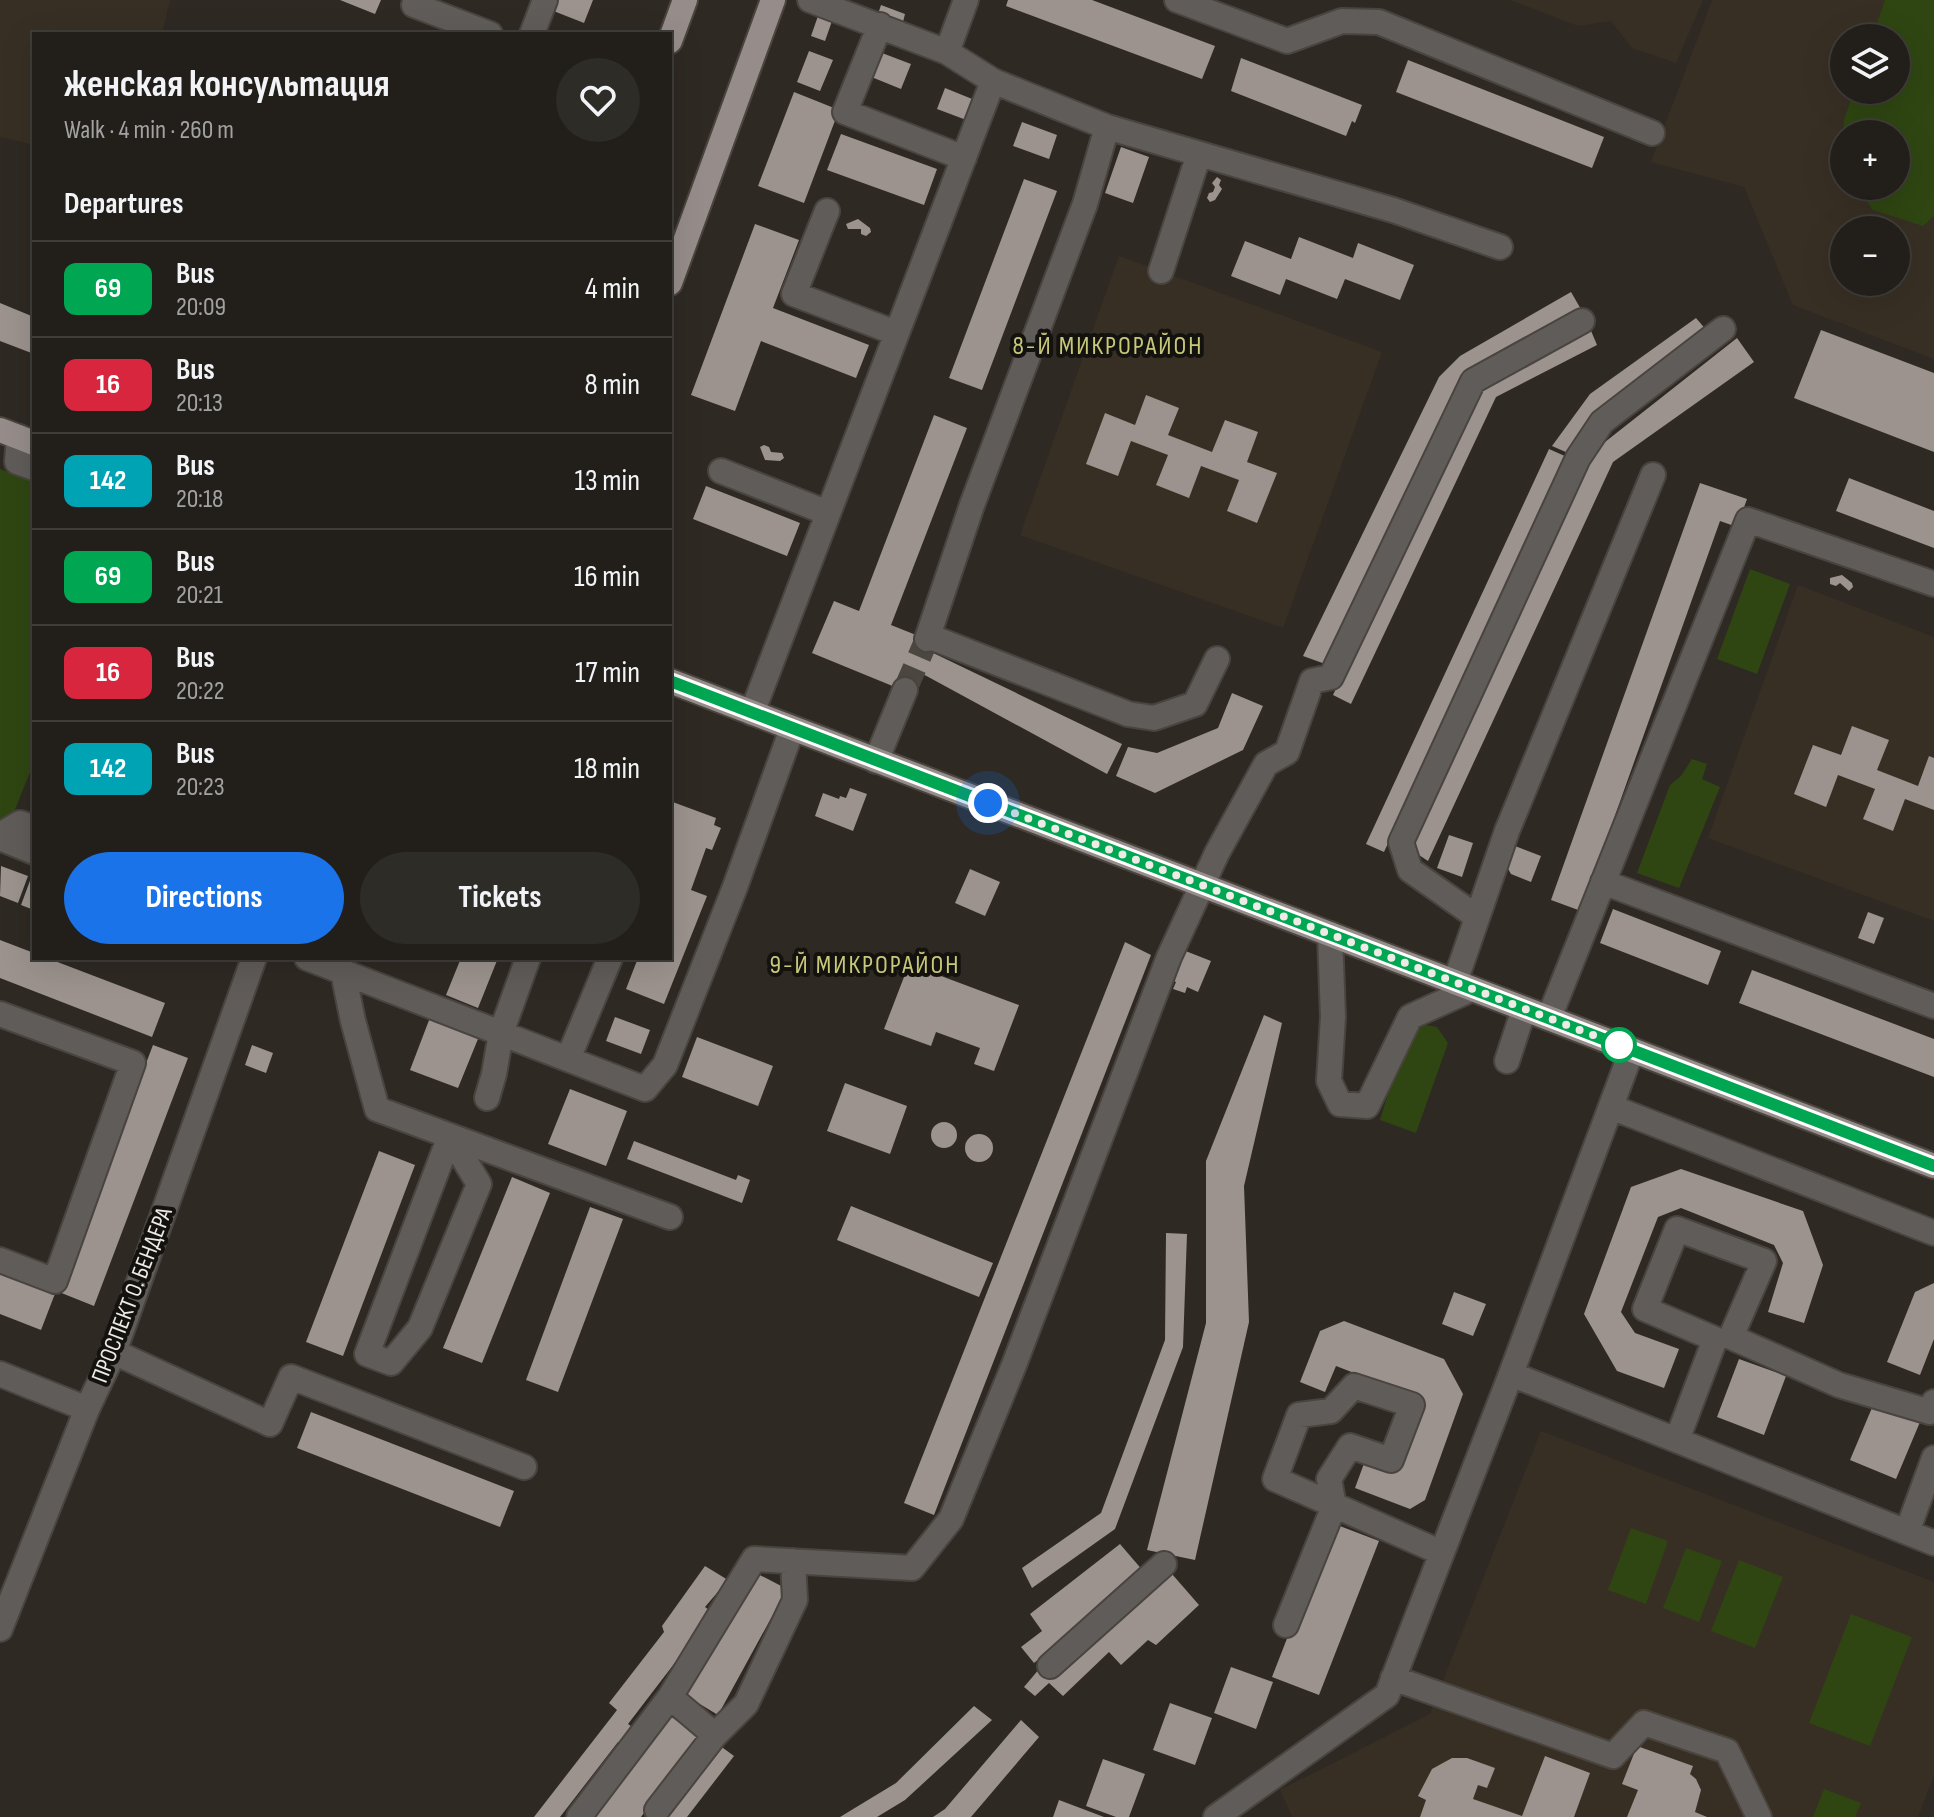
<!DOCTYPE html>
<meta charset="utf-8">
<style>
body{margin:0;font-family:"Sofia Sans Condensed",sans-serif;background:#2e2c27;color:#f1f3f6;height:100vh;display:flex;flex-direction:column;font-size:30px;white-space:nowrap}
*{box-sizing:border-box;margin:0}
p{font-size:26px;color:#a2a2a2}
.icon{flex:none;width:44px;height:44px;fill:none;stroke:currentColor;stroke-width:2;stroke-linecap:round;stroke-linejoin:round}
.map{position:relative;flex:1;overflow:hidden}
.details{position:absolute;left:32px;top:32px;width:640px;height:928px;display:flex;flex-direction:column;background:#221f1a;border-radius:0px;box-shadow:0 8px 32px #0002,0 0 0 2px #3f3d39}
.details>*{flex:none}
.badge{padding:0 16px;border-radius:12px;font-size:28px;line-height:52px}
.buttons{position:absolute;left:1830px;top:24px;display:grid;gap:16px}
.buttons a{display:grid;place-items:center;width:80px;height:80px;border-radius:50%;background:#221f1a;box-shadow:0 8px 32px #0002,0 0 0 2px #3f3d39;font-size:40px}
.you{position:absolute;width:40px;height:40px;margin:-20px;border:6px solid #fff;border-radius:50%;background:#1a73e8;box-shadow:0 0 0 12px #1a73e833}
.map>.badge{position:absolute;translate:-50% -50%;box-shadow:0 0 0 4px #fff}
h2{padding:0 32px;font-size:30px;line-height:72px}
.round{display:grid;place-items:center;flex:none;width:84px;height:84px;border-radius:42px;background:#2e2c27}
.headline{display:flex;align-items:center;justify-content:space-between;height:136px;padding:0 32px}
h1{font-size:38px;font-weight:700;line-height:60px}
.primary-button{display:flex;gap:16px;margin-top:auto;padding:16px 32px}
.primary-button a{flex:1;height:92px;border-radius:48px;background:#1a73e8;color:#fff;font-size:32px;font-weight:700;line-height:92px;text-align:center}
.primary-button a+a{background:#2e2c27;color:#f1f3f6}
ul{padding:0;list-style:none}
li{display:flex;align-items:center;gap:24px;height:96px;padding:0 32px;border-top:2px solid #3f3d39}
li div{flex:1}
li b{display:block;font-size:30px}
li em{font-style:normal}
li .badge{min-width:88px;font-weight:700;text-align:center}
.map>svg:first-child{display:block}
</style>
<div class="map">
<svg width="1934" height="1817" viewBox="0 0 1934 1817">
<rect width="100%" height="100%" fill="#2e2923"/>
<!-- built -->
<path fill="#382f24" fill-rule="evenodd" d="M0,0H170L162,34H34V145L0,137Z
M1510,0H1703L1676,63L1632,48L1611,21L1578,26Z
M1712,0H1934V359L1793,305L1744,187L1651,162ZM1844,38H1896V90H1844ZM1844,134H1896V186H1844ZM1844,230H1896V282H1844Z
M1119,256L1382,352L1283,628L1020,535Z
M1798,585L1934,637V921L1708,838Z
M1541,1431L1934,1582V1776L1918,1817H1292L1280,1790L1430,1714Z"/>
<!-- green -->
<path fill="#2f4612" d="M1885,0H1934V216L1923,226L1873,210L1856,186H1896V134H1844V170V120L1854,90H1896V38H1872Z
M0,469L34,482V762L9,825L0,822Z
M1750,569L1790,584L1757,674L1717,659Z
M1692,759L1707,764L1702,779L1720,787L1679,888L1637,873L1670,785L1681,776Z
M1426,1025L1437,1027L1448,1043L1416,1133L1380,1120C1388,1098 1404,1031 1426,1025Z
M1631,1528L1668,1541L1646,1604L1608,1590Z
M1686,1548L1722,1561L1699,1622L1663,1608Z
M1739,1560L1783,1577L1755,1648L1711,1631Z
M1851,1614L1912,1637L1870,1746L1809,1723Z
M1824,1789L1861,1803L1855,1817H1813Z"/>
<!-- building -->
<path fill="#9c938e" d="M340,0H381L375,14Z
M555,0H593L584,23L551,10Z
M1008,0H1092L1215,46L1202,79L1006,6Z
M881,5L905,14L903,22L878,14Z
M818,16L832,21L825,41L811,36Z
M874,50L911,64L901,89L864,74Z
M809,51L833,60L820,91L797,82Z
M1241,58L1362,105L1355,123L1352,121L1346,136L1231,91Z
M1408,60L1604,137L1592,168L1396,92Z
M945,88L977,101L969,121L937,109Z
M794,92L839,110L804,203L758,186Z
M1022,122L1057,135L1049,159L1013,146Z
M841,134L937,169L924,205L827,170Z
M1121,147L1149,157L1133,203L1105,193Z
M1217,177L1221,180L1219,185L1222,189L1215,200L1210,202L1207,198L1209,193L1213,192L1215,187L1212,183Z
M1024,179L1057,191L982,390L949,378Z
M858,219L870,228L871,232L866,236L861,234V229H848L846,224Z
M755,224L799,240L773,308L869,345L856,378L761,341L735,411L691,395Z
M1299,237L1353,258L1358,243L1414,265L1400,300L1345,279L1337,299L1286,279L1280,295L1231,276L1245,241L1291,259Z
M1571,292L1582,311L1500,352L1461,383L1437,429L1328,665L1303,656L1439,377L1460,356Z
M0,303L34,317V354L0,341Z
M1696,318L1708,332L1568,453L1552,446L1590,394Z
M1589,326L1597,345L1496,397L1351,704L1333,695L1481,385Z
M1821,330L1934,373V452L1794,398Z
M1737,338L1754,362L1613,462L1428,861L1410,849L1583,468L1605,442Z
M1146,395L1179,408L1168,435L1212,452L1225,420L1258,432L1247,462L1277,473L1257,523L1227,511L1239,480L1201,466L1189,498L1156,485L1168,455L1131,441L1118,476L1086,464L1105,413L1135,425Z
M934,415L967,428L891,625L931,641L927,650L1122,744L1107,774L921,673L912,694L812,653L834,601L859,611Z
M764,445L769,447L771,452L782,453L784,458L780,461L765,460L760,447Z
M1549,449L1567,457L1384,852L1366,844Z
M1849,478L1934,511V548L1836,511Z
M1700,483L1747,499L1737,527L1720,521L1581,911L1551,900Z
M706,486L800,523L787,556L693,519Z
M1842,575L1852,583L1853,587L1849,591L1840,583L1836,586L1830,584V578Z
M1232,693L1263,706L1243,750L1155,793L1116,776L1128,747L1157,753L1218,728Z
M1852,726L1889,740L1877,770L1918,786L1929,756L1934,758V810L1905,799L1893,831L1863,819L1875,789L1838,775L1826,807L1794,794L1813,745L1841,755Z
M850,788L867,794L853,831L815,816L823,793L839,799L840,796L846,798Z
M670,801L716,818L714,825L721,828L712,850L706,848L691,890L707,896L664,1004L626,989L638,958H670Z
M1449,835L1473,843L1462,877L1437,868Z
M1515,846L1541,856L1531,882L1511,874L1507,867Z
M1,866L28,876L18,903L0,896Z
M970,869L1000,882L985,916L955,903Z
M31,878L34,879V910L21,905Z
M1613,909L1721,951L1708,985L1600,943Z
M1868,912L1884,918L1874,944L1858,938Z
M0,940L34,953V958H47L165,1003L152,1037L0,978Z
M1125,942L1151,955L934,1515L904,1503Z
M1183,950L1211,961L1198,992L1187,987L1185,993L1173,989L1176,982L1171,980Z
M461,958H498L478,1008L446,995Z
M909,964L1019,1005L994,1071L974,1064L980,1048L936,1032L931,1046L884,1029Z
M1752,970L1934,1039V1077L1739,1003Z
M431,1015L480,1034L458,1088L410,1070Z
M1264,1015L1282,1023L1244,1186L1249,1322L1195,1560L1147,1550L1206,1323V1161Z
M615,1017L650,1030L641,1054L606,1041Z
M697,1037L773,1066L758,1106L682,1077Z
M153,1045L188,1058L94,1306L59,1292Z
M252,1045L273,1053L266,1073L245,1065Z
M845,1083L907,1106L890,1154L827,1131Z
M570,1089L627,1111L606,1166L548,1144Z
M931 1135a13 13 0 1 1 26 0a13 13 0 1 1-26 0Z
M965 1148a14 14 0 1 1 28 0a14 14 0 1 1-28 0Z
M634,1141L736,1180L738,1175L750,1180L742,1203L627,1159Z
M379,1151L415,1165L343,1356L306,1342Z
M1681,1169L1803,1211L1823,1265L1804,1323L1768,1312L1783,1263L1774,1245L1681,1208L1658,1217L1621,1312L1635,1333L1679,1349L1664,1388L1617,1371L1584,1314L1631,1187Z
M512,1177L550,1193L482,1363L443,1348Z
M851,1206L993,1263L979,1297L837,1240Z
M590,1207L623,1219L558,1392L526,1380Z
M1166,1233L1187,1234L1183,1347L1115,1529L1032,1588L1022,1568L1101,1513L1165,1340Z
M0,1270L56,1291L41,1330L0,1314Z
M1934,1283V1339L1920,1375L1887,1362L1915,1292Z
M1454,1292L1486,1304L1473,1336L1442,1324Z
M1344,1321L1444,1359L1463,1394L1425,1500L1410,1509L1355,1488L1366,1458L1395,1469L1422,1399L1336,1366L1325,1392L1300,1382L1320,1331Z
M1739,1359L1786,1376L1764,1435L1717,1417Z
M1874,1403L1920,1422L1896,1479L1850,1460Z
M311,1412L514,1491L500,1527L297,1448Z
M1332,1523L1379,1541L1319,1695L1272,1677Z
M1120,1544L1144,1572L1034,1663L1021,1647L1042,1631L1030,1614Z
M705,1566L728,1580L705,1607L713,1613L628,1724L635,1729L622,1745L618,1742L560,1817H534L617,1710L609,1703L664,1632L662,1626Z
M756,1573L787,1589L718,1715L685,1695Z
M1172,1574L1199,1605L1156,1645L1148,1640L1121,1665L1109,1652L1063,1696L1049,1683L1035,1696L1024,1687L1040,1668L1053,1677Z
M1231,1667L1273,1682L1256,1729L1214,1713Z
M1170,1703L1212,1718L1195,1765L1153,1750Z
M974,1706L992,1720L905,1800L877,1817H840L896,1783Z
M669,1715L699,1737L641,1817H593Z
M1021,1720L1039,1737L971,1817H933L945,1809Z
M719,1745L734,1756L687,1817H661Z
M1637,1746L1693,1766L1690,1774L1696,1779L1701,1790L1695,1812L1707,1817H1627L1638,1790L1622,1784Z
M1545,1756L1590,1773L1574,1817H1420L1426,1800L1418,1796L1432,1769L1452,1758H1467L1495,1768L1487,1788L1478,1785L1473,1799L1522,1816Z
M1103,1759L1145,1774L1129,1817H1116L1086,1806Z
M1059,1800L1104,1817H1053Z"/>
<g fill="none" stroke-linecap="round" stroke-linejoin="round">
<!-- minor-tunnel -->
<path stroke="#4b4640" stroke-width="24" stroke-dasharray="24 12" stroke-linecap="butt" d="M905,690L927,639"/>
<defs>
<path id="minor" d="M416,0L414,5L490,34
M810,0L947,52L993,81L1107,127L1085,204L972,505L927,639
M1177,0L1287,41L1342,21L1379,22L1652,133
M880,25L845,112L964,158
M532,34L545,0
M947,52L966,0
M1107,127L1393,210L1500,247
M827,211L794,294L896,333
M1161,271L1199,154
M19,437L17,462L34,468
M721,471L828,513
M928,636L1128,714L1154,718L1195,704L1217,659
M752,713L993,81
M876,761L905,690
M0,835L20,823L34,828
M0,838L34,852
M1603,882L1934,1006
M1477,917L1410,870L1401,842L1578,458L1602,422L1723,329
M1330,934L1333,1017L1329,1081L1340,1104L1367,1106L1410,1017L1472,989
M307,958L645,1089L665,1065L735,887L792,729
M343,972L353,1021L377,1109L670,1217
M1455,982L1507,831L1653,475
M0,1014L133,1063L55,1281L0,1260
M1549,1018L1748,520L1934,584
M568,1059L610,958
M1507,1061L1524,1009
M487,1098L494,1074L501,1033L528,958
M1611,1107L1934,1233
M450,1136L479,1184L420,1328L391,1363L367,1354Z
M114,1352L270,1424L291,1377L524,1467
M0,1374L87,1409
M1511,1374L1934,1543
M1677,1440L1715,1339L1645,1309L1677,1229L1764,1261L1731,1337L1839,1385L1930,1412L1934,1402
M1907,1532L1934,1458
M1286,1625L1334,1506L1329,1479L1350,1446L1391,1460L1412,1405L1354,1386L1331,1411L1299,1415L1275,1479L1442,1553
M0,1629L87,1409L114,1352L254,958
M1050,1666L1164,1564
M1393,1678L1613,1756L1644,1723L1727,1751L1759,1817
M715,1735L746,1704L795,1600L793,1561
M657,1810L715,1735L670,1697
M579,1817L670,1697L754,1559L912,1568L951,1519L1014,1365L1169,957L1217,853L1266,764L1287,752L1312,681L1331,677L1473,381L1582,321
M1216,1817L1387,1695L1511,1374L1632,1050"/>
<path id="major" d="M670,41L685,0
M670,283L773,0
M0,430L34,443
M670,681L1934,1166"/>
</defs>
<!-- minor casing -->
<use href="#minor" stroke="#49443e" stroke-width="28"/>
<!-- major casing -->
<use href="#major" stroke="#49443e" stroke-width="28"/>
<!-- minor -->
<use href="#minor" stroke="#605c5a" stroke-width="24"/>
<!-- major -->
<use href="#major" stroke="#968d8a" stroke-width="24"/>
</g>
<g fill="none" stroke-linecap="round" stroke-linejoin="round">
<defs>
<path id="line" d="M670,681L1934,1166"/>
</defs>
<!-- line casing -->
<use href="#line" stroke="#fff" stroke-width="18"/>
<!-- line -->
<use href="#line" stroke="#00a651" stroke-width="12"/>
<!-- walk -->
<path stroke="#eeeae6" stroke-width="8" stroke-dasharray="0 14.4" d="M988,803L1632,1050L1619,1045"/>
</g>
<!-- markers -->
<circle fill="#fff" stroke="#00a651" stroke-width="4" cx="1619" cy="1045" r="16"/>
<g text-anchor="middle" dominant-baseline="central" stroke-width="8" stroke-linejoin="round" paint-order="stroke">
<!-- street labels -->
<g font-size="24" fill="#eeeae6" stroke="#14120f">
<text transform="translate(132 1295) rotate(-69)">ПРОСПЕКТ О. БЕНДЕРА</text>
</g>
<!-- neighbourhood labels -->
<g font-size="26" letter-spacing="2" fill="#c8c87a" stroke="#14120f">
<text x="1108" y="346">8-Й МИКРОРАЙОН</text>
<text x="865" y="965">9-Й МИКРОРАЙОН</text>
</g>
</g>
</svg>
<div class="buttons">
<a><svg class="icon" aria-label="layers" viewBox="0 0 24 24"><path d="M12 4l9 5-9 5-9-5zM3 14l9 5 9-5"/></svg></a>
<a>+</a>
<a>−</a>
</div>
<div class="you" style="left:988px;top:803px"></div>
<section class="details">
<div class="headline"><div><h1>женская консультация</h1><p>Walk · 4 min · 260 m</p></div><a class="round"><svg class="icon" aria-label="heart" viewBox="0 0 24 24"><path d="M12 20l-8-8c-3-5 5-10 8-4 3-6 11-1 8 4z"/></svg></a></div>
<h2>Departures</h2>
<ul>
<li><span class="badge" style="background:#00a651;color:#fff">69</span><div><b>Bus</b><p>20:09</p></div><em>4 min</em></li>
<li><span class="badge" style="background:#d7263d;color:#fff">16</span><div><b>Bus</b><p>20:13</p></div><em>8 min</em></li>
<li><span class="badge" style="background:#00a3b4;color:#fff">142</span><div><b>Bus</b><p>20:18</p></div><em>13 min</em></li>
<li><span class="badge" style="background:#00a651;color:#fff">69</span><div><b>Bus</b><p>20:21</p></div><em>16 min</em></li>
<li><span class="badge" style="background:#d7263d;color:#fff">16</span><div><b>Bus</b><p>20:22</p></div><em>17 min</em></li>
<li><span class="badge" style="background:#00a3b4;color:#fff">142</span><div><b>Bus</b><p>20:23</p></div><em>18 min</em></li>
</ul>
<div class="primary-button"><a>Directions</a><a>Tickets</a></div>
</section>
</div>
